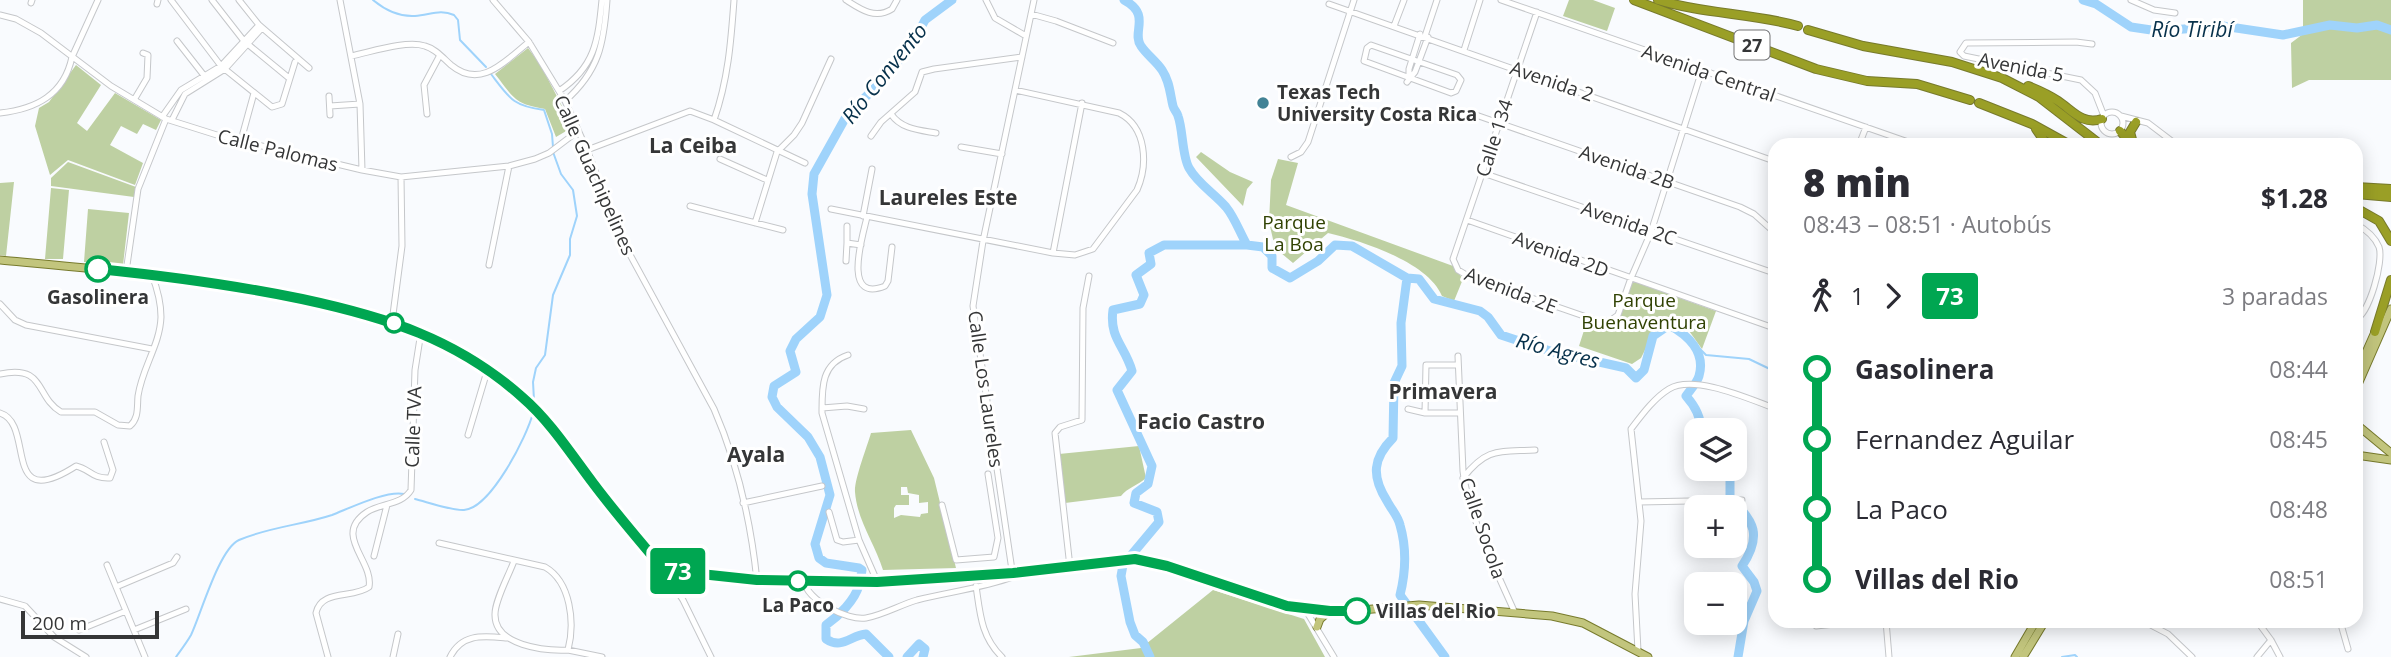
<!DOCTYPE html>
<html lang="es">
<meta charset="utf-8">
<style>
body{margin:0;font-family:"Open Sans",sans-serif;background:#f2f2f3;color:#2b2b33;height:100vh;display:flex;flex-direction:column;font-size:26px;white-space:nowrap}
*{box-sizing:border-box;margin:0}
p{font-size:23px;color:#7c7c81}
.icon{flex:none;width:38px;height:38px;fill:none;stroke:currentColor;stroke-width:2;stroke-linecap:round;stroke-linejoin:round}
.map{position:relative;flex:1;overflow:hidden}
.drawer{position:absolute;left:1768px;top:138px;width:595px;height:490px;display:flex;flex-direction:column;background:#fff;border-radius:21px;box-shadow:0 4px 18px #0003}
.drawer>*{flex:none}
.badge{padding:0 14px;border-radius:5px;font-size:24px;line-height:46px}
.fabs{position:absolute;left:1684px;top:418px;display:grid;gap:14px}
.fabs a{display:grid;place-items:center;width:63px;height:63px;border-radius:14px;background:#fff;box-shadow:0 4px 18px #0003;font-size:35px}
.scale{position:absolute;left:21px;bottom:18px;width:138px;box-sizing:border-box;padding-left:7px;border:4px solid #353637;border-top:0;font-size:19px;line-height:24px;white-space:nowrap;color:#353637;-webkit-text-stroke:5px #fff;paint-order:stroke}
.map>.badge{position:absolute;translate:-50% -50%;box-shadow:0 0 0 4px #fff}
.legs{display:flex;align-items:center;gap:10px;height:77px;padding:0 35px;font-size:23px}
.legs p{margin-inline-start:auto}
.head{display:flex;align-items:center;justify-content:space-between;height:119px;padding:0 35px}
h1{font-size:38px;font-weight:800;line-height:52px}
ul{padding:0 35px;list-style:none}
li{display:flex;align-items:center;gap:24px;height:70px;font-size:26px}
li i{display:grid;place-items:center;width:10px;height:100%;margin:0 9px;background:currentColor}
li i::after{content:'';width:18px;height:18px;margin:-9px;border:5px solid;border-radius:50%;background:#fff}
li p{margin-inline-start:auto}
li:first-child i{background:linear-gradient(#0000 50%,currentColor 0)}
li:last-child i{background:linear-gradient(currentColor 50%,#0000 0)}
.map>svg:first-child{display:block}
</style>
<div class="map">
<svg width="2391" height="657" viewBox="0 0 2391 657">
<rect width="100%" height="100%" fill="#f9fbfe"/>
<!-- green -->
<path fill="#bed0a2" fill-rule="evenodd" d="M1569,0H1593L1615,8L1607,31L1563,16Z
M2303,0H2391V80H2309L2292,88L2291,43L2303,34Z
M528,48L540,64L573,127L556,137L545,109C514,104 514,98 495,74Z
M76,65L101,85L77,123L87,131L115,93L161,120L156,130L143,124L137,134L121,126L110,145L143,163L135,185L68,160L50,175L35,126L39,108L49,102Z
M1201,152L1230,172L1253,182L1247,189L1243,206L1196,157Z
M1278,159L1298,163L1286,205L1453,266L1463,279L1454,301L1442,296C1428,262 1362,241 1328,233L1293,263L1275,248L1269,222L1271,180Z
M68,162L136,187L134,197L51,186V178Z
M14,182L6,256L0,255V183Z
M51,188L69,190L63,259H45Z
M88,209L129,213L123,265L84,262Z
M1632,281L1716,311L1702,349L1687,328L1668,322L1654,332L1641,358L1632,364L1579,346L1587,321C1599,325 1606,327 1618,321Z
M911,430L934,478L956,568L883,570C875,544 857,520 855,492C854,480 867,447 871,433ZM901,487H907L908,493L919,495V503L928,502V513L921,514L920,517L901,515L894,518V508L896,505H909V495H901Z
M1139,446L1146,478C1138,485 1127,488 1121,496L1065,503L1059,454Z
M1213,590L1304,619L1325,657H1069L1141,648Z"/>
<g fill="none" stroke-linecap="round" stroke-linejoin="round">
<!-- stream -->
<path stroke="#9fd3fb" stroke-width="2" d="M373,0C385,10 399,17 415,16C430,15 440,9 454,15L458,20L460,40L486,67
M491,74C510,99 513,106 544,110L552,134L553,147
M1694,343L1706,355L1749,359L1774,371
M534,400L533,382L536,368L545,355L553,295L570,255V239L577,216L573,190L561,174L553,152
M415,499C427,502 453,511 464,510C491,508 527,436 533,413
M176,657C181,650 187,642 191,635C201,614 219,549 239,540C269,527 302,525 332,515C350,508 387,490 404,494
M2062,657L2075,655L2077,657"/>
<!-- river -->
<path stroke="#9fd3fb" stroke-width="9" d="M1124,0C1152,15 1131,32 1141,46C1147,55 1156,61 1162,70C1170,82 1170,94 1173,106C1174,110 1177,112 1178,116C1183,129 1182,156 1189,168C1198,184 1214,193 1226,207C1235,218 1240,233 1247,245L1263,247L1272,256V268L1290,278L1318,261L1335,245L1352,246L1407,278L1419,279L1434,299L1480,311L1488,317L1501,335L1550,351L1626,368L1636,378L1644,370L1653,336L1669,325C1688,335 1706,352 1699,376C1697,383 1690,390 1686,396C1695,406 1701,416 1701,430
M2083,0L2096,4L2131,27L2158,31L2223,26L2283,35L2330,25L2357,28L2377,25L2391,30
M1407,278L1401,323L1402,366L1394,383L1393,438C1373,458 1371,476 1387,501C1391,509 1398,516 1400,525C1407,549 1406,571 1400,595L1445,657
M1730,469V498C1755,521 1762,536 1742,566L1754,582L1757,591L1744,621L1738,657
M861,576L862,570L859,568L826,563L819,558L815,544L830,495L820,457L808,437L777,407L772,397L774,386L796,372L790,351L796,339L820,317L827,295L812,194L814,174L847,115L883,80L913,43L925,20L952,0
M859,585C855,600 839,616 826,625V639C842,650 851,635 866,634L889,657
M907,657L919,644L925,649L923,657
M1150,657L1143,642L1135,635L1130,622L1121,576L1123,565L1159,522L1157,512L1134,503L1136,493L1148,484L1152,466L1117,390L1132,371C1125,346 1109,338 1113,310L1140,304L1144,295L1136,275L1151,264L1149,253L1164,245H1247"/>
<defs>
<path id="minor" d="M171,0L221,66L272,107L282,104L295,62
M212,0L244,41L289,78
M239,0L259,25L309,68
M340,0L360,104L362,170
M493,0L529,42L565,101L587,150L622,240L714,409C737,462 751,523 757,581
M846,0C860,9 875,20 892,9L897,0
M986,0L995,18L1026,36
M1501,0L1917,145
M2131,0L2154,10L2175,13
M31,3L32,0
M157,4L158,0
M1329,4L1774,161
M1537,12L1453,259L1458,270L1468,276L1601,322L1611,320L1618,315L1631,278L1651,232L1702,70
M1031,14L1056,21L1113,43
M0,15L16,19L41,33L111,86L166,119L220,136L362,170L401,177L509,166L535,159L549,153L578,131
M1394,26L1404,0
M1425,36L1437,0
M177,41L206,78
M2092,44L2076,42L1966,43L1960,52L1964,56L2081,80L2095,93L2104,116
M1371,45L1457,75L1461,80L1456,91L1451,93L1364,61L1367,48Z
M1464,50L1480,0
M351,56C371,52 406,40 425,46C436,49 443,58 451,65C481,90 505,61 529,42
M1409,78V69L1420,34
M1407,82L1415,72L1428,37
M559,91C595,67 598,41 602,0
M329,96L330,115
M134,100L147,78L148,55L143,53
M565,101C599,71 604,44 607,0
M330,106L360,104
M2101 123a11 11 0 1 1 22 0a11 11 0 1 1-22 0Z
M0,113C36,109 64,95 72,57L98,0
M427,114L424,85L440,55
M891,114C901,129 919,130 936,133
M1473,114L1740,207L1754,214L1774,232
M2121,116L2148,123L2177,145
M162,117L181,90L221,66L259,25
M172,120L185,94L225,69L262,28
M714,120L805,163
M243,133L254,93
M871,136L881,122L915,92L922,72L934,69L1022,57
M1859,145L1866,127
M961,147L1002,154
M587,150L690,111L714,120C728,80 731,42 734,0
M1291,157L1301,152L1308,142L1354,0
M720,159L767,180
M1483,173L1774,273
M690,206L783,230
M831,209L1053,253L1075,255L1093,249L1137,190C1148,165 1147,127 1119,113L1015,90
M863,216L872,169
M867,217C863,235 841,304 885,286L888,281L892,247
M1467,220L1774,328
M755,223L777,152L794,135L802,123L831,59
M2356,224C2365,229 2375,237 2379,247C2384,261 2369,314 2356,319
M847,226V243L861,245
M1053,253L1082,103
M846,261L847,243
M489,265L509,166
M126,272L138,189L166,119
M0,304L15,320L26,325L152,349
M392,322L402,246L401,177
M848,355C821,364 822,388 822,413L859,540L877,581
M1458,356L1463,471C1468,515 1497,572 1515,613
M1458,365H1426L1425,413H1460
M0,374C46,364 35,397 61,412H95L118,425L130,426C139,418 137,407 138,396C142,368 160,345 161,317C161,303 157,288 152,275
M822,408L847,406L864,409
M1408,409L1425,413
M0,413C36,424 0,515 76,466C90,469 92,479 110,478L113,470L104,442
M468,435L488,368
M2356,476L2359,455
M1463,478C1487,447 1499,452 1535,450
M1639,502L1742,500
M743,503L822,486
M942,505L956,560L994,557L998,538L988,474
M829,512L837,540L843,542L859,540
M439,543L545,567C571,582 575,623 568,650L602,657
M374,556L387,505
M514,561C509,575 495,600 495,614C494,646 545,651 568,650
M107,565L145,657
M660,565L683,600L711,657
M1070,567L1055,433L1060,427L1082,420L1083,308L1089,276
M804,581C807,600 847,621 866,618C883,615 900,605 917,600C949,592 982,588 1013,577L973,306L983,241L1034,0
M976,586C980,613 981,637 1002,657
M116,587L173,563L177,557
M0,599L25,606L54,637L86,657
M1305,609L1334,657
M1886,621L1889,657
M1994,621L2001,623L2009,621
M2143,621L2168,634L2192,657
M2257,621L2271,640L2280,657
M2340,621L2348,649
M1816,626L1863,621
M79,630L126,611
M134,630L186,609
M1638,651L1635,594L1641,521L1631,429C1641,416 1654,398 1669,389C1694,374 1749,399 1774,408
M328,657L316,613C321,589 353,599 369,587C374,561 332,535 367,512C381,503 402,505 411,490L415,370L421,332
M393,657L398,634
M450,657C462,633 483,636 507,638
M2257,657L2271,640"/>
<path id="major" d="M0,260C98,269 197,277 294,297C378,315 458,338 523,397C550,422 572,454 593,483C614,511 637,538 660,565L682,572L757,581H877L1013,573L1135,559L1167,566L1271,602L1305,609L1350,611L1419,605L1552,616L1583,623L1648,657
M2356,375L2375,332
M2356,389L2391,309
M2356,424L2391,453
M2356,455L2391,460
M678,591L676,578L682,572
M1317,627L1320,619L1328,612
M2015,657L2036,621
M2023,657L2045,621"/>
<path id="highway" d="M1634,0L1816,69L1867,81L1917,84L1970,100
M1658,0C1703,14 1752,13 1798,26
M1808,30L1863,46L1952,62L2002,78L2039,97L2101,145
M2028,86C2038,90 2049,95 2058,101C2073,111 2082,125 2102,119
M1979,103L2032,124L2070,145
M2036,129L2047,145
M2120,131L2129,141L2142,145
M2133,143L2130,132L2136,122
M2356,187L2391,189
M2356,194L2391,197
M2356,208L2379,221L2391,241
M2375,332L2391,280"/>
</defs>
<!-- minor casing -->
<use href="#minor" stroke="#c5c7ca" stroke-width="7"/>
<!-- major casing -->
<use href="#major" stroke="#777a2c" stroke-width="9"/>
<!-- highway casing -->
<use href="#highway" stroke="#777a2c" stroke-width="10"/>
<!-- minor -->
<use href="#minor" stroke="#fff" stroke-width="5"/>
<!-- major -->
<use href="#major" stroke="#c2c57d" stroke-width="7"/>
<!-- highway -->
<use href="#highway" stroke="#9a9f26" stroke-width="8"/>
</g>
<g fill="none" stroke-linecap="round" stroke-linejoin="round">
<defs>
<path id="line-1" d="M98,269C167,276 234,285 302,299C386,317 457,339 522,397C550,421 571,454 593,483C614,511 637,538 660,565L682,572L757,580L877,582L1013,573L1135,559L1167,566L1287,606L1330,611H1357"/>
</defs>
<!-- line-1 casing -->
<use href="#line-1" stroke="#fff" stroke-width="16"/>
<!-- line-1 -->
<use href="#line-1" stroke="#00a651" stroke-width="10"/>
</g>
<!-- markers -->
<circle fill="#428295" stroke="#fff" stroke-width="2.5" cx="1263" cy="103" r="7"/>
<g fill="#fff" stroke="#00a651" stroke-width="3.5">
<circle cx="98" cy="269" r="12"/>
<circle cx="394" cy="323" r="9"/>
<circle cx="798" cy="581" r="9"/>
<circle cx="1357" cy="611" r="12"/>
</g>
<g text-anchor="middle" dominant-baseline="central" stroke-width="6" stroke-linejoin="round" paint-order="stroke">
<!-- shield labels -->
<rect fill="#fff" stroke="#727273" stroke-width="2" x="1734.5" y="30.5" width="35" height="29" rx="5"/>
<g font-size="18" font-weight="bold" fill="#353637">
<text x="1752" y="45">27</text>
</g>
<!-- street labels -->
<g font-size="19" fill="#353637" stroke="#fff">
<text transform="translate(2021 67) rotate(11)">Avenida 5</text>
<text transform="translate(1709 73) rotate(19)">Avenida Central</text>
<text transform="translate(1552 81) rotate(19)">Avenida 2</text>
<text transform="translate(1494 138) rotate(-72)">Calle 134</text>
<text transform="translate(278 150) rotate(14)">Calle Palomas</text>
<text transform="translate(1627 167) rotate(19)">Avenida 2B</text>
<text transform="translate(595 175) rotate(66)">Calle Guachipelines</text>
<text transform="translate(1629 223) rotate(19)">Avenida 2C</text>
<text transform="translate(1561 254) rotate(20)">Avenida 2D</text>
<text transform="translate(1511 290) rotate(21)">Avenida 2E</text>
<text transform="translate(986 389) rotate(82)">Calle Los Laureles</text>
<text transform="translate(413 427) rotate(-88)">Calle TVA</text>
<text transform="translate(1483 528) rotate(71)">Calle Socola</text>
</g>
<!-- poi labels -->
<g font-size="19" font-weight="bold" fill="#353637" stroke="#fff" text-anchor="start">
<text x="1277" y="92">Texas Tech<tspan x="1277" dy="22">University Costa Rica</tspan></text>
</g>
<!-- park labels -->
<g font-size="19" fill="#314203" stroke="#fff">
<text x="1294" y="222">Parque<tspan x="1294" dy="22">La Boa</tspan></text>
<text x="1644" y="300">Parque<tspan x="1644" dy="22">Buenaventura</tspan></text>
</g>
<!-- stop labels -->
<g font-size="19" font-weight="bold" fill="#353637" stroke="#fff">
<text x="98" y="297">Gasolinera</text>
<text x="798" y="605">La Paco</text>
<text x="1376" y="611" text-anchor="start">Villas del Rio</text>
</g>
<!-- water labels -->
<g font-size="21" font-style="italic" fill="#07314b" stroke="#fff">
<text x="2192" y="29">Río Tiribí</text>
<text transform="translate(884 73) rotate(-51)">Río Convento</text>
<text transform="translate(1558 350) rotate(15)">Río Agres</text>
</g>
<!-- neighbourhood labels -->
<g font-size="21" font-weight="bold" fill="#353637" stroke="#fff">
<text x="693" y="145">La Ceiba</text>
<text x="948" y="197">Laureles Este</text>
<text x="1443" y="391">Primavera</text>
<text x="1201" y="421">Facio Castro</text>
<text x="756" y="454">Ayala</text>
</g>
</g>
</svg>
<div class="fabs">
<a><svg class="icon" aria-label="layers" viewBox="0 0 24 24"><path d="M12 4l9 5-9 5-9-5zM3 14l9 5 9-5"/></svg></a>
<a>+</a>
<a>−</a>
</div>
<div class="scale">200 m</div>
<b class="badge" style="left:678px;top:571px;background:#00a651;color:#fff">73</b>
<section class="drawer">
<div class="head"><div><h1>8 min</h1><p>08:43 – 08:51 · Autobús</p></div><b>$1.28</b></div>
<div class="legs"><svg class="icon" aria-label="walk" viewBox="0 0 24 24"><circle cx="13" cy="4" r="2"/><path d="M13 8l-2 6 4 7M11 14l-3 7M7 12l3-4h3l4 4"/></svg>1<svg class="icon" aria-label="forward" viewBox="0 0 24 24"><path d="M9 5l7 7-7 7"/></svg><b class="badge" style="background:#00a651;color:#fff">73</b><p>3 paradas</p></div>
<ul>
<li><i style="color:#00a651"></i><b>Gasolinera</b><p>08:44</p></li>
<li><i style="color:#00a651"></i><span>Fernandez Aguilar</span><p>08:45</p></li>
<li><i style="color:#00a651"></i><span>La Paco</span><p>08:48</p></li>
<li><i style="color:#00a651"></i><b>Villas del Rio</b><p>08:51</p></li>
</ul>
</section>
</div>
